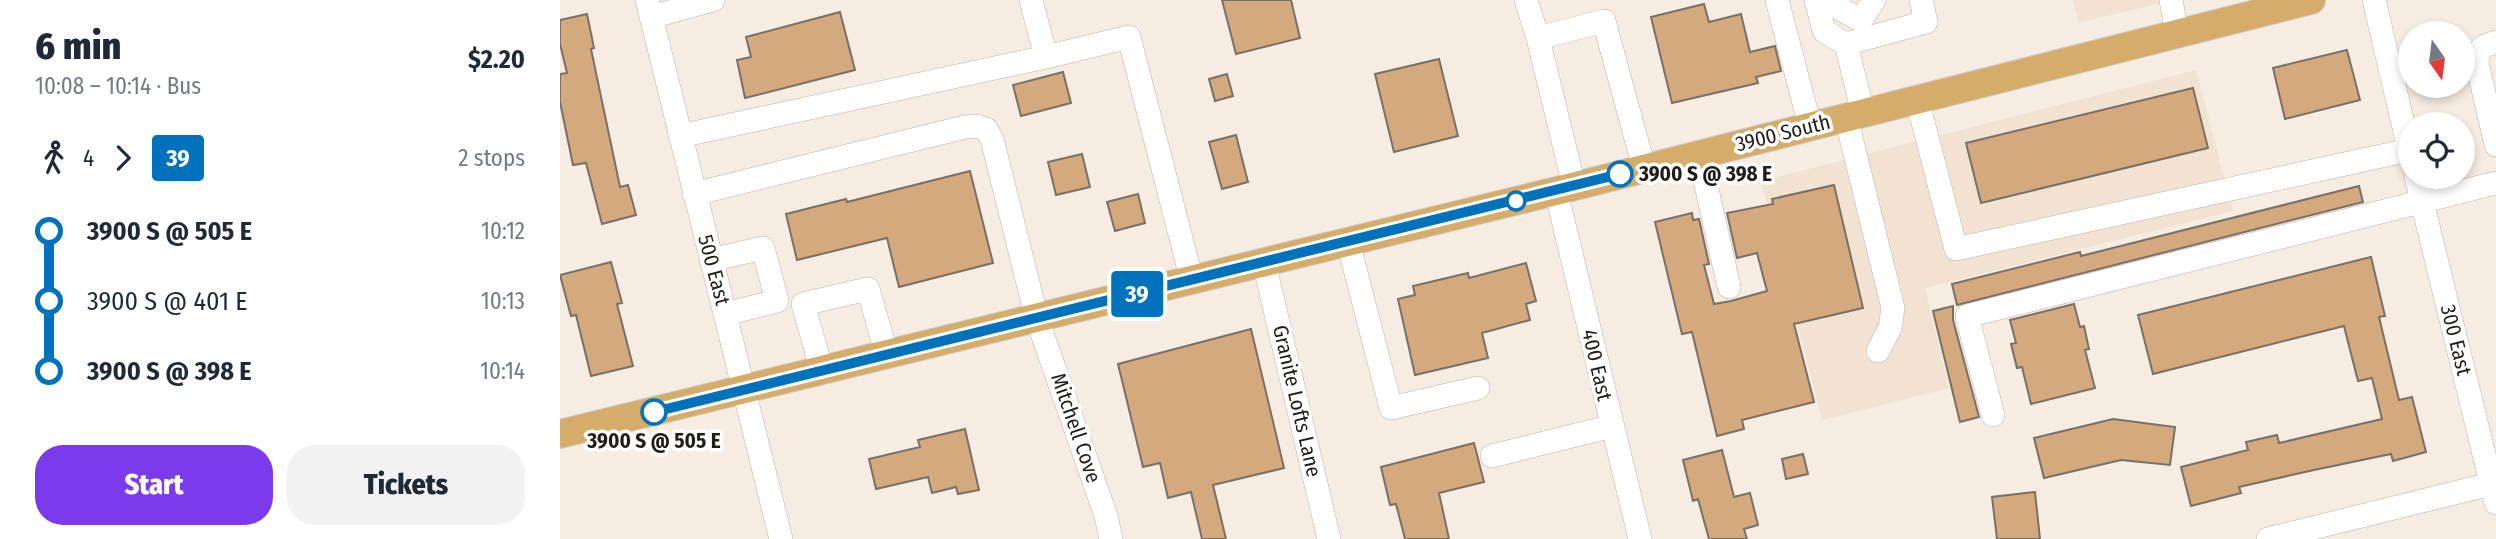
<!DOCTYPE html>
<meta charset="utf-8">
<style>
body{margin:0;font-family:"Fira Sans Condensed",sans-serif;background:#f2f2f3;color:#1f2937;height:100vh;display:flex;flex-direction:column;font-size:26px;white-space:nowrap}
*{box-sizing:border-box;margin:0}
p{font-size:23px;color:#747a83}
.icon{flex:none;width:38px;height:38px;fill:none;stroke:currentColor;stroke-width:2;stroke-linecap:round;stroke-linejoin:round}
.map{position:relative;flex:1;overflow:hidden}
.details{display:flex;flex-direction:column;background:#fff;width:560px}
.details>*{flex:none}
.badge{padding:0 14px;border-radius:5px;font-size:24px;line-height:46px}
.needle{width:46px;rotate:166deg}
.buttons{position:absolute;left:1838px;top:21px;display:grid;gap:14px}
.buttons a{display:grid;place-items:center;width:77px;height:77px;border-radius:50%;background:#fff;box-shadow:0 4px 10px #0003;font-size:35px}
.map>.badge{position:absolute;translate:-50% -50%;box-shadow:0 0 0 4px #fff}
.legs{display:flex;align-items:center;gap:10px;height:77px;padding:0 35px;font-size:23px}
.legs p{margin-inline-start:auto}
.head{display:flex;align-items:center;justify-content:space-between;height:119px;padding:0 35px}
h1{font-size:38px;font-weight:800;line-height:52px}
.cta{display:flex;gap:14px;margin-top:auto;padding:14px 35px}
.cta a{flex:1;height:80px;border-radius:28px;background:#7c3aed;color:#fff;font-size:28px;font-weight:800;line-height:80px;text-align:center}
.cta a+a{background:#f2f2f3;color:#1f2937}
ul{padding:0 35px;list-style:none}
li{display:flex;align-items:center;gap:24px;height:70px;font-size:26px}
li i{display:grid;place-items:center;width:10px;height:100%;margin:0 9px;background:currentColor}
li i::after{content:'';width:18px;height:18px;margin:-9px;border:5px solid;border-radius:50%;background:#fff}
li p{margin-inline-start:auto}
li:first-child i{background:linear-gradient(#0000 50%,currentColor 0)}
li:last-child i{background:linear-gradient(currentColor 50%,#0000 0)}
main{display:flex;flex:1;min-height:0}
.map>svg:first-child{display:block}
</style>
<main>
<section class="details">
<div class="head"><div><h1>6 min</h1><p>10:08 – 10:14 · Bus</p></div><b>$2.20</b></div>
<div class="legs"><svg class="icon" aria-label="walk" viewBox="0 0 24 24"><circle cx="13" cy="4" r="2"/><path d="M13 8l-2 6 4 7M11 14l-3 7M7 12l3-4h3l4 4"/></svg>4<svg class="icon" aria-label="forward" viewBox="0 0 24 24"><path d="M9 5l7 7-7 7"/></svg><b class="badge" style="background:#0072bc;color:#fff">39</b><p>2 stops</p></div>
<ul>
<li><i style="color:#0072bc"></i><b>3900 S @ 505 E</b><p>10:12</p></li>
<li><i style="color:#0072bc"></i><span>3900 S @ 401 E</span><p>10:13</p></li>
<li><i style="color:#0072bc"></i><b>3900 S @ 398 E</b><p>10:14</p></li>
</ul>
<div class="cta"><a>Start</a><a>Tickets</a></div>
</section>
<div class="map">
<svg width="1936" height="539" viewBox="0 0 1936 539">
<rect width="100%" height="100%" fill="#f6ece2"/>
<!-- built -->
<path fill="#f2e2d2" d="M1513,0H1614L1518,23Z
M1636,70L1673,211L1365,288L1389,388L1262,420L1201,181Z"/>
<!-- building -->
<path fill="#d3a97d" stroke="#797067" stroke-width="2" d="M662,0H731L740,38L676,54Z
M1144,4L1149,22L1181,14L1190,52L1215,46L1221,71L1196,77L1198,83L1112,103L1091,17Z
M280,12L295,70L185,98L177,60L191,57L186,37Z
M27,14L34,48L31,49L60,187L68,185L76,215L42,224L26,163L13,165L0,102V74L7,73L0,44V20Z
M1787,50L1800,100L1725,119L1713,68Z
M879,59L898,136L834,152L815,74Z
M503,72L511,103L461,116L453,85Z
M667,74L673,96L655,101L649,79Z
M1633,88L1648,148L1421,203L1406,143Z
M676,135L688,182L662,189L649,142Z
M522,154L530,187L496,195L488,162Z
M410,171L433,263L339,287L327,238L237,260L226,214L286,199L287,202Z
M1274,185L1303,308L1234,324L1254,402L1182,420L1184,429L1157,436L1132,332L1122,334L1095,222L1132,213L1133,220L1139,219L1149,264L1144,265L1154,304L1171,301L1207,291L1197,253L1177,258L1167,213L1213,204L1212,199Z
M1799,186L1803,202L1397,305L1392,284L1520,252L1521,256Z
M578,194L585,223L555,231L547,202Z
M1811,257L1825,316L1819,317L1839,400L1852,397L1866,452L1833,461L1831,454L1754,470L1679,487L1681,493L1631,506L1621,467L1688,450L1686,442L1717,435L1719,443L1822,419L1812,378L1798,381L1784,326L1593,374L1578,315Z
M51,262L62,303L57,304L73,366L31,376L16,315L11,316L0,275Z
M966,263L976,301L966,304L970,320L922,333L928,358L855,375L838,299L855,295L853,286L908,273L909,278Z
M1514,304L1520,327L1524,326L1529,349L1525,350L1535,388L1471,404L1462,367L1457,368L1451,344L1456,343L1450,320Z
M1393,306V320L1419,417L1400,422L1373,311Z
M691,329L724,468L653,485L666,539H642L631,492L608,498L600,463L583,467L558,364Z
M1553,419L1615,427L1610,465L1561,460L1484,478L1474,438Z
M405,429L419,490L398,494L396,487L372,493L368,477L316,489L309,459L360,447L358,440Z
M914,443L924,482L879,493L889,539H845L836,504L830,505L821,467Z
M1162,450L1174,497L1190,493L1198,525L1184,529L1187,539H1149L1138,499L1133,501L1123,460Z
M1243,454L1248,474L1226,479L1222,459Z
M1475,492L1480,539H1437L1432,497Z"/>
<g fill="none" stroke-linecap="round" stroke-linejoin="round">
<defs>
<path id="minor" d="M87,0L221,539
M966,0L978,38L1014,186
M1217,0L1250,126
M1256,0L1264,31L1286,44L1366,22L1361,0
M1278,0L1280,9L1301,20L1314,0
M1611,0L1617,34
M1814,0L1850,153
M91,17L153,0
M978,38L1044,21L1084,168
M1936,42C1922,46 1918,48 1917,63L1936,145
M1286,44L1303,113
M486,57L569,37L632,281
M1357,99L1396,249L1849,150
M1286,117L1333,308L1330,328L1318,351
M120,136L486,57L471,0
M1139,154L1169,287
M1856,177L1936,503
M996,191L1080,539
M134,194L405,127L417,126L426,129L432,139L477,319L546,516L551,539
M788,242L831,408L918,388
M151,260L203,248L217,301L165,314
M704,263L769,539
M262,371L243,304L308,289L327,355
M1433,415L1407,316L1936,183
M932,456L1052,426
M1708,539L1931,484"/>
<path id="major" d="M0,434L996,191L1751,0"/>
</defs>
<!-- minor casing -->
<use href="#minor" stroke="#bbb2a8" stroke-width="24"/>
<!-- major casing -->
<use href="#major" stroke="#cecdcc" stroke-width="30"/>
<!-- minor -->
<use href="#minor" stroke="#fff" stroke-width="23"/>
<!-- major -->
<use href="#major" stroke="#d6ac6a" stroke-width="28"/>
</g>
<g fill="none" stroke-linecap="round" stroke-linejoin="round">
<defs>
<path id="line-1" d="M94,412L1060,174"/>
</defs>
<!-- line-1 casing -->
<use href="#line-1" stroke="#fff" stroke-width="16"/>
<!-- line-1 -->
<use href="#line-1" stroke="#0072bc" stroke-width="10"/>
</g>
<!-- markers -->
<g fill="#fff" stroke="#0072bc" stroke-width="3.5">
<circle cx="1060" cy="174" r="12"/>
<circle cx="956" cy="201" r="9"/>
<circle cx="94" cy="412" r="12"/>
</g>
<g text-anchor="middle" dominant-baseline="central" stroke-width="7" stroke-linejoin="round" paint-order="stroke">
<!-- street labels -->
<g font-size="21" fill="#201d19" stroke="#fff">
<text transform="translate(1223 133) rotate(-14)">3900 South</text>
<text transform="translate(154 270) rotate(75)">500 East</text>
<text transform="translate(1896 340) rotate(76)">300 East</text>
<text transform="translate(1037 365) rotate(77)">400 East</text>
<text transform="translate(737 401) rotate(77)">Granite Lofts Lane</text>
<text transform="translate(516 428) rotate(71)">Mitchell Cove</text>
</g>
<!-- stop labels -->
<g font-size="21" font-weight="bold" fill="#201d19" stroke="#fff" text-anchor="start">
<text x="1079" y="174">3900 S @ 398 E</text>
<text x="94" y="441" text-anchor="middle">3900 S @ 505 E</text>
</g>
</g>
</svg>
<div class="buttons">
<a><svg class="needle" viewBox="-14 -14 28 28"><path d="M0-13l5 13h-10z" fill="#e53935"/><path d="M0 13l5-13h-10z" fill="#747a83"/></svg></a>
<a><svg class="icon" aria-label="locate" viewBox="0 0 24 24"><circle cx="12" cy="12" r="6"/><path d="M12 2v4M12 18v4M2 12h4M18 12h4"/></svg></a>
</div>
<b class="badge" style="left:577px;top:294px;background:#0072bc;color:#fff">39</b>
</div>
</main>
